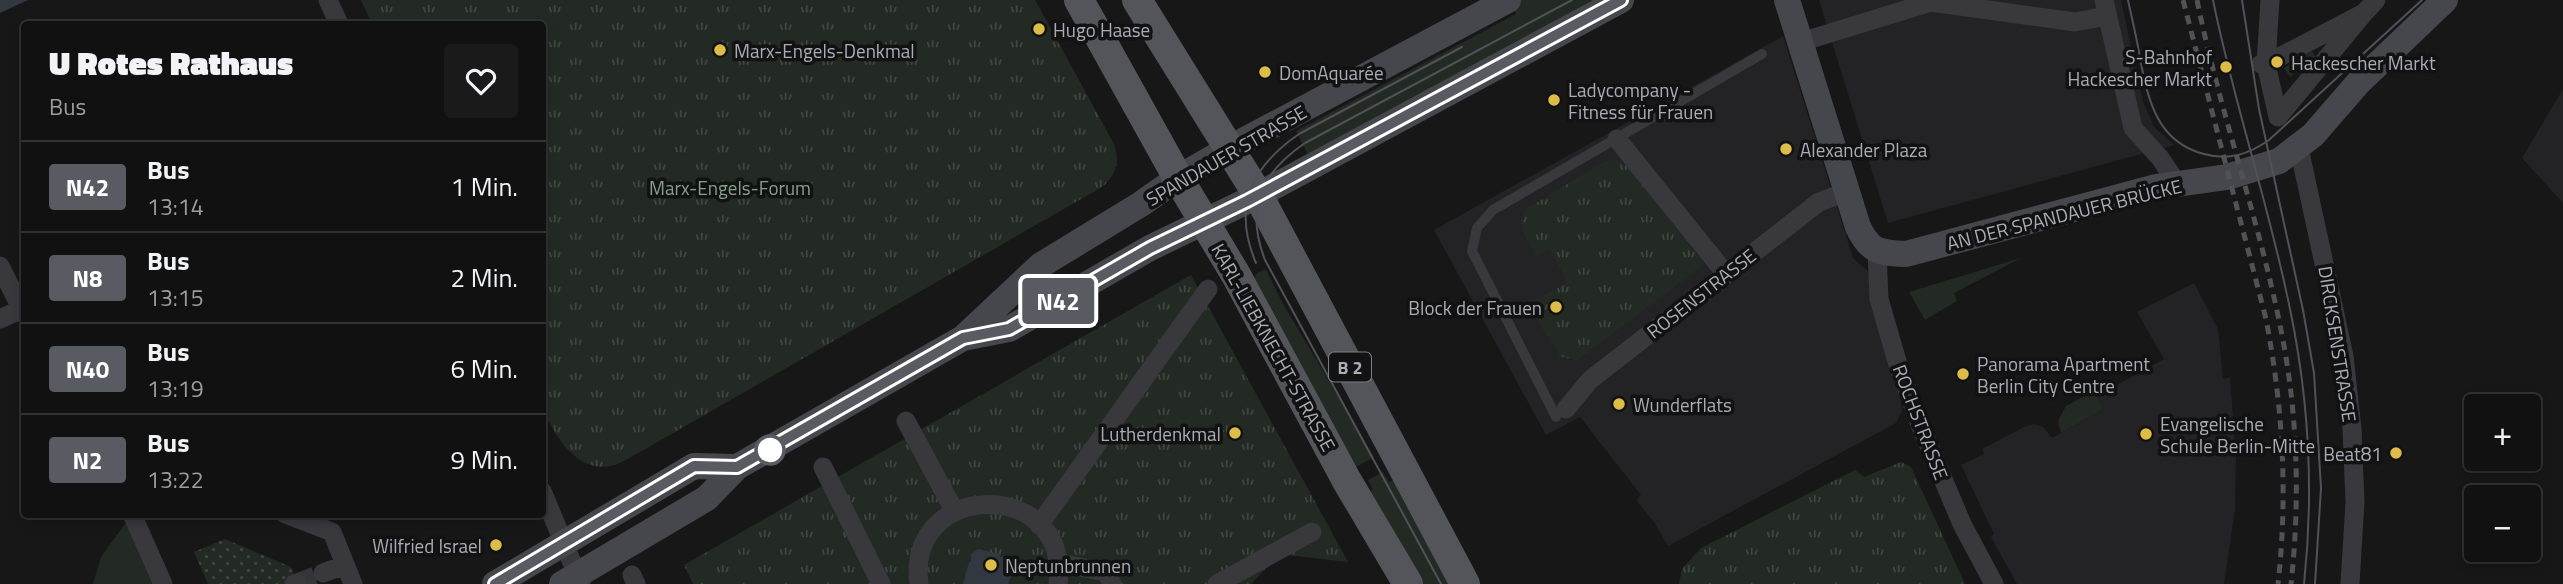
<!DOCTYPE html>
<html lang="de">
<meta charset="utf-8">
<style>
body{margin:0;font-family:"Titillium Web",sans-serif;background:#1a1a1b;color:#f1f3f6;height:100vh;display:flex;flex-direction:column;font-size:26px;white-space:nowrap}
*{box-sizing:border-box;margin:0}
p{font-size:23px;color:#9c9d9f}
.icon{flex:none;width:38px;height:38px;fill:none;stroke:currentColor;stroke-width:2;stroke-linecap:round;stroke-linejoin:round}
.map{position:relative;flex:1;overflow:hidden}
.details{position:absolute;left:21px;top:21px;width:525px;height:497px;display:flex;flex-direction:column;background:#111112;border-radius:7px;box-shadow:0 4px 10px #0003,0 0 0 2px #303132}
.details>*{flex:none}
.badge{padding:0 14px;border-radius:5px;font-size:24px;line-height:46px}
.controls{position:absolute;left:2464px;top:394px;display:grid;gap:14px}
.controls a{display:grid;place-items:center;width:77px;height:77px;border-radius:7px;background:#111112;box-shadow:0 4px 10px #0003,0 0 0 2px #303132;font-size:35px}
.map>.badge{position:absolute;translate:-50% -50%;box-shadow:0 0 0 4px #fff}
.round{display:grid;place-items:center;flex:none;width:74px;height:74px;border-radius:7px;background:#1a1a1b}
.headline{display:flex;align-items:center;justify-content:space-between;height:119px;padding:0 28px}
h1{font-size:33px;font-weight:800;line-height:52px}
ul{padding:0;list-style:none}
li{display:flex;align-items:center;gap:21px;height:91px;padding:0 28px;border-top:2px solid #303132}
li div{flex:1}
li b{display:block;font-size:26px}
li em{font-style:normal}
li .badge{min-width:77px;font-weight:700;text-align:center}
.map>svg:first-child{display:block}
</style>
<div class="map">
<svg width="2563" height="584" viewBox="0 0 2563 584">
<defs>
<pattern id="park-tufts" width="24" height="20" patternUnits="userSpaceOnUse" patternTransform="scale(1.75)"><rect width="24" height="20" fill="#232a24"/><path d="M3 7l-1-3M5 7V3M7 7l1-3M15 17l-1-3M17 17v-4M19 17l1-3" fill="none" stroke="#404642"/></pattern>
<pattern id="garden-dots" width="8" height="8" patternUnits="userSpaceOnUse" patternTransform="scale(1.75)"><rect width="8" height="8" fill="#232a24"/><path d="M2 2h.1M6 6h.1" fill="none" stroke="#404642" stroke-width="1.8" stroke-linecap="round"/></pattern>
</defs>
<rect width="100%" height="100%" fill="#171718"/>
<!-- built -->
<path fill="#232325" d="M1819,0H2121L2143,101L2154,127L2174,145L1888,223Z
M1783,36L1853,258L1869,272L1888,296L1902,411L1896,423L1668,546L1654,522L1636,500L1641,495L1580,417L1546,435L1434,230Z
M2563,89V203L2522,158Z
M2194,283L2218,329L2223,379L2230,377L2236,458L2235,509L2224,584H2017L1991,537L1994,534L1961,465L1984,454L1982,449L2026,426L2034,424L2043,427L2052,438L2104,409L2097,396L2164,359L2137,312Z"/>
<!-- grass -->
<path fill="#232a24" d="M1518,0H1600L1309,157L1296,131L1516,14L1512,3Z
M2311,50L2317,59L2290,77L2284,68Z
M2021,258L1954,293L1957,301L1925,320L1909,292Z
M1266,269L1282,302L1374,457L1351,470L1251,284L1257,273Z
M2094,391L2104,409L2061,433L2058,421L2066,406Z
M1383,472L1389,482L1397,478L1450,584H1418L1366,494L1373,489L1368,480Z
M127,521L154,584H93L101,557Z"/>
<!-- park -->
<path fill="url(#park-tufts)" d="M361,0H1035L1114,144C1120,162 1117,174 1102,187L640,452C632,456 623,462 615,465C578,476 555,436 543,409L542,24H372Z
M1617,160L1628,167L1704,264L1577,360L1561,357L1527,304L1568,283L1550,249L1537,256C1528,240 1513,224 1528,208L1606,161Z
M1191,275L1348,562L1280,554L1251,584H693L684,565Z
M1901,462L1911,467L1965,584H1679L1682,569L1701,548L1855,470L1864,477Z"/>
<!-- garden -->
<path fill="url(#garden-dots)" d="M225,539L291,567L298,584H208L194,552Z"/>
<!-- water -->
<path fill="#313840" d="M0,0H28L0,13Z
M978,549L1000,554V557H1006L1012,560L1013,568L1009,575L1011,576L1008,584H963L969,562H971V554Z"/>
<g fill="none" stroke-linecap="round" stroke-linejoin="round">
<!-- street-tunnel -->
<path stroke="#343538" stroke-width="19" stroke-dasharray="19 10" stroke-linecap="butt" d="M297,583L323,573"/>
<!-- lane -->
<path stroke="#38383d" stroke-width="10" d="M1556,417L1472,251L1477,228L1493,210L1762,54"/>
<!-- street -->
<path stroke="#38383d" stroke-width="19" d="M328,0L339,24
M2104,0L2133,128L2160,158L2177,183
M2270,0L2266,64L2278,117
M1801,42L1931,2L2075,22L2107,16
M2261,64H2266L2364,13L2376,0
M2278,117L2364,13
M1617,139L1726,274
M2299,148L2344,356L2352,429L2355,502L2350,584
M1877,251L1879,299L1899,368L1921,427L1962,524L1994,584
M0,266L24,314
M0,319L24,308
M1566,409L1590,380L1819,202L1846,192
M906,421L955,512
M823,467L881,584
M542,491L581,584
M132,514L163,584
M285,514L332,532L353,584
M1039,525L1208,289
M1058,563L1106,572L1112,584
M323,573L345,565
M632,575L636,584
M294,584L297,583
M919,584C905,479 1071,477 1058,584
M1217,584L1312,532"/>
<!-- secondary -->
<path stroke="#46474d" stroke-width="26" d="M1787,0L1858,227C1870,252 1879,253 1906,254L2156,187L2227,177L2279,161L2313,135L2359,82L2445,0
M963,338L1009,329L1150,248L1247,201L1621,0
M495,584L694,466L737,467
M562,584L707,498L737,467L963,338L1041,265L1141,204L1178,178L1228,149L1508,0"/>
<!-- primary -->
<path stroke="#54555b" stroke-width="30" d="M1079,0L1178,178L1236,275L1347,481L1408,584
M1137,0L1258,195L1465,584"/>
<!-- tram -->
<path stroke="#515258" stroke-width="2" d="M2128,0C2132,19 2137,39 2140,58C2148,100 2157,142 2204,154C2229,161 2249,154 2269,140L2422,0
M2213,0C2234,104 2269,205 2290,309C2309,400 2314,492 2304,584
M2242,0L2259,109L2303,310L2314,373L2321,488L2315,584
M1256,263C1232,207 1251,167 1299,134L1462,47
M1441,584L1265,260C1245,208 1260,174 1305,143L1572,0"/>
<!-- rail -->
<path stroke="#515258" stroke-width="5" stroke-dasharray="9 7" stroke-linecap="butt" d="M2183,0L2266,319C2283,407 2288,495 2278,584
M2197,0C2220,113 2260,222 2282,335C2298,417 2300,502 2291,584"/>
</g>
<g fill="none" stroke-linecap="round" stroke-linejoin="round">
<defs>
<path id="line" d="M495,584L694,466L737,467L963,338L1009,329L1150,248L1247,201L1621,0"/>
</defs>
<!-- line casing -->
<use href="#line" stroke="#fff" stroke-width="16"/>
<!-- line -->
<use href="#line" stroke="#595b62" stroke-width="10"/>
</g>
<!-- markers -->
<g fill="#debc48" stroke="#121213" stroke-width="2.5">
<circle cx="1039" cy="29" r="7"/>
<circle cx="720" cy="50" r="7"/>
<circle cx="2277" cy="62" r="7"/>
<circle cx="2226" cy="67" r="7"/>
<circle cx="1265" cy="72" r="7"/>
<circle cx="1554" cy="100" r="7"/>
<circle cx="1786" cy="149" r="7"/>
<circle cx="1556" cy="307" r="7"/>
<circle cx="1963" cy="374" r="7"/>
<circle cx="1619" cy="404" r="7"/>
<circle cx="1235" cy="433" r="7"/>
<circle cx="2146" cy="434" r="7"/>
<circle cx="2396" cy="453" r="7"/>
<circle cx="496" cy="545" r="7"/>
<circle cx="991" cy="565" r="7"/>
</g>
<circle fill="#fff" stroke="#595b62" stroke-width="3.5" cx="770" cy="450" r="14"/>
<g text-anchor="middle" dominant-baseline="central" stroke-width="7" stroke-linejoin="round" paint-order="stroke">
<!-- shield labels -->
<rect fill="#121213" stroke="#7c7e86" stroke-width="2" x="1329" y="352.5" width="42" height="29" rx="5"/>
<g font-size="18" font-weight="bold" fill="#aaadb7">
<text x="1350" y="367">B 2</text>
</g>
<!-- poi labels -->
<g font-size="19" fill="#aaadb7" stroke="#121213" text-anchor="start">
<text x="1053" y="29">Hugo Haase</text>
<text x="734" y="50">Marx-Engels-Denkmal</text>
<text x="2212" y="56" text-anchor="end">S-Bahnhof<tspan x="2212" dy="22">Hackescher Markt</tspan></text>
<text x="2291" y="62">Hackescher Markt</text>
<text x="1279" y="72">DomAquarée</text>
<text x="1568" y="89">Ladycompany -<tspan x="1568" dy="22">Fitness für Frauen</tspan></text>
<text x="1800" y="149">Alexander Plaza</text>
<text x="1542" y="307" text-anchor="end">Block der Frauen</text>
<text x="1977" y="363">Panorama Apartment<tspan x="1977" dy="22">Berlin City Centre</tspan></text>
<text x="1633" y="404">Wunderflats</text>
<text x="2160" y="423">Evangelische<tspan x="2160" dy="22">Schule Berlin-Mitte</tspan></text>
<text x="1221" y="433" text-anchor="end">Lutherdenkmal</text>
<text x="2382" y="453" text-anchor="end">Beat81</text>
<text x="482" y="545" text-anchor="end">Wilfried Israel</text>
<text x="1005" y="565">Neptunbrunnen</text>
</g>
<!-- street labels -->
<g font-size="19" fill="#aaadb7" stroke="#121213">
<text transform="translate(1226 155) rotate(-30)">SPANDAUER STRASSE</text>
<text transform="translate(2064 214) rotate(-14)">AN DER SPANDAUER BRÜCKE</text>
<text transform="translate(1701 293) rotate(-38)">ROSENSTRASSE</text>
<text transform="translate(2338 344) rotate(81)">DIRCKSENSTRASSE</text>
<text transform="translate(1274 347) rotate(61)">KARL-LIEBKNECHT-STRASSE</text>
<text transform="translate(1921 422) rotate(69)">ROCHSTRASSE</text>
</g>
<!-- park labels -->
<g font-size="19" fill="#83a088" stroke="#121213">
<text x="730" y="187">Marx-Engels-Forum</text>
</g>
</g>
</svg>
<div class="controls">
<a>+</a>
<a>−</a>
</div>
<b class="badge" style="left:1058px;top:301px;background:#595b62;color:#fff">N42</b>
<section class="details">
<div class="headline"><div><h1>U Rotes Rathaus</h1><p>Bus</p></div><a class="round"><svg class="icon" aria-label="heart" viewBox="0 0 24 24"><path d="M12 20l-8-8c-3-5 5-10 8-4 3-6 11-1 8 4z"/></svg></a></div>
<ul>
<li><span class="badge" style="background:#595b62;color:#fff">N42</span><div><b>Bus</b><p>13:14</p></div><em>1 Min.</em></li>
<li><span class="badge" style="background:#595b62;color:#fff">N8</span><div><b>Bus</b><p>13:15</p></div><em>2 Min.</em></li>
<li><span class="badge" style="background:#595b62;color:#fff">N40</span><div><b>Bus</b><p>13:19</p></div><em>6 Min.</em></li>
<li><span class="badge" style="background:#595b62;color:#fff">N2</span><div><b>Bus</b><p>13:22</p></div><em>9 Min.</em></li>
</ul>
</section>
</div>
